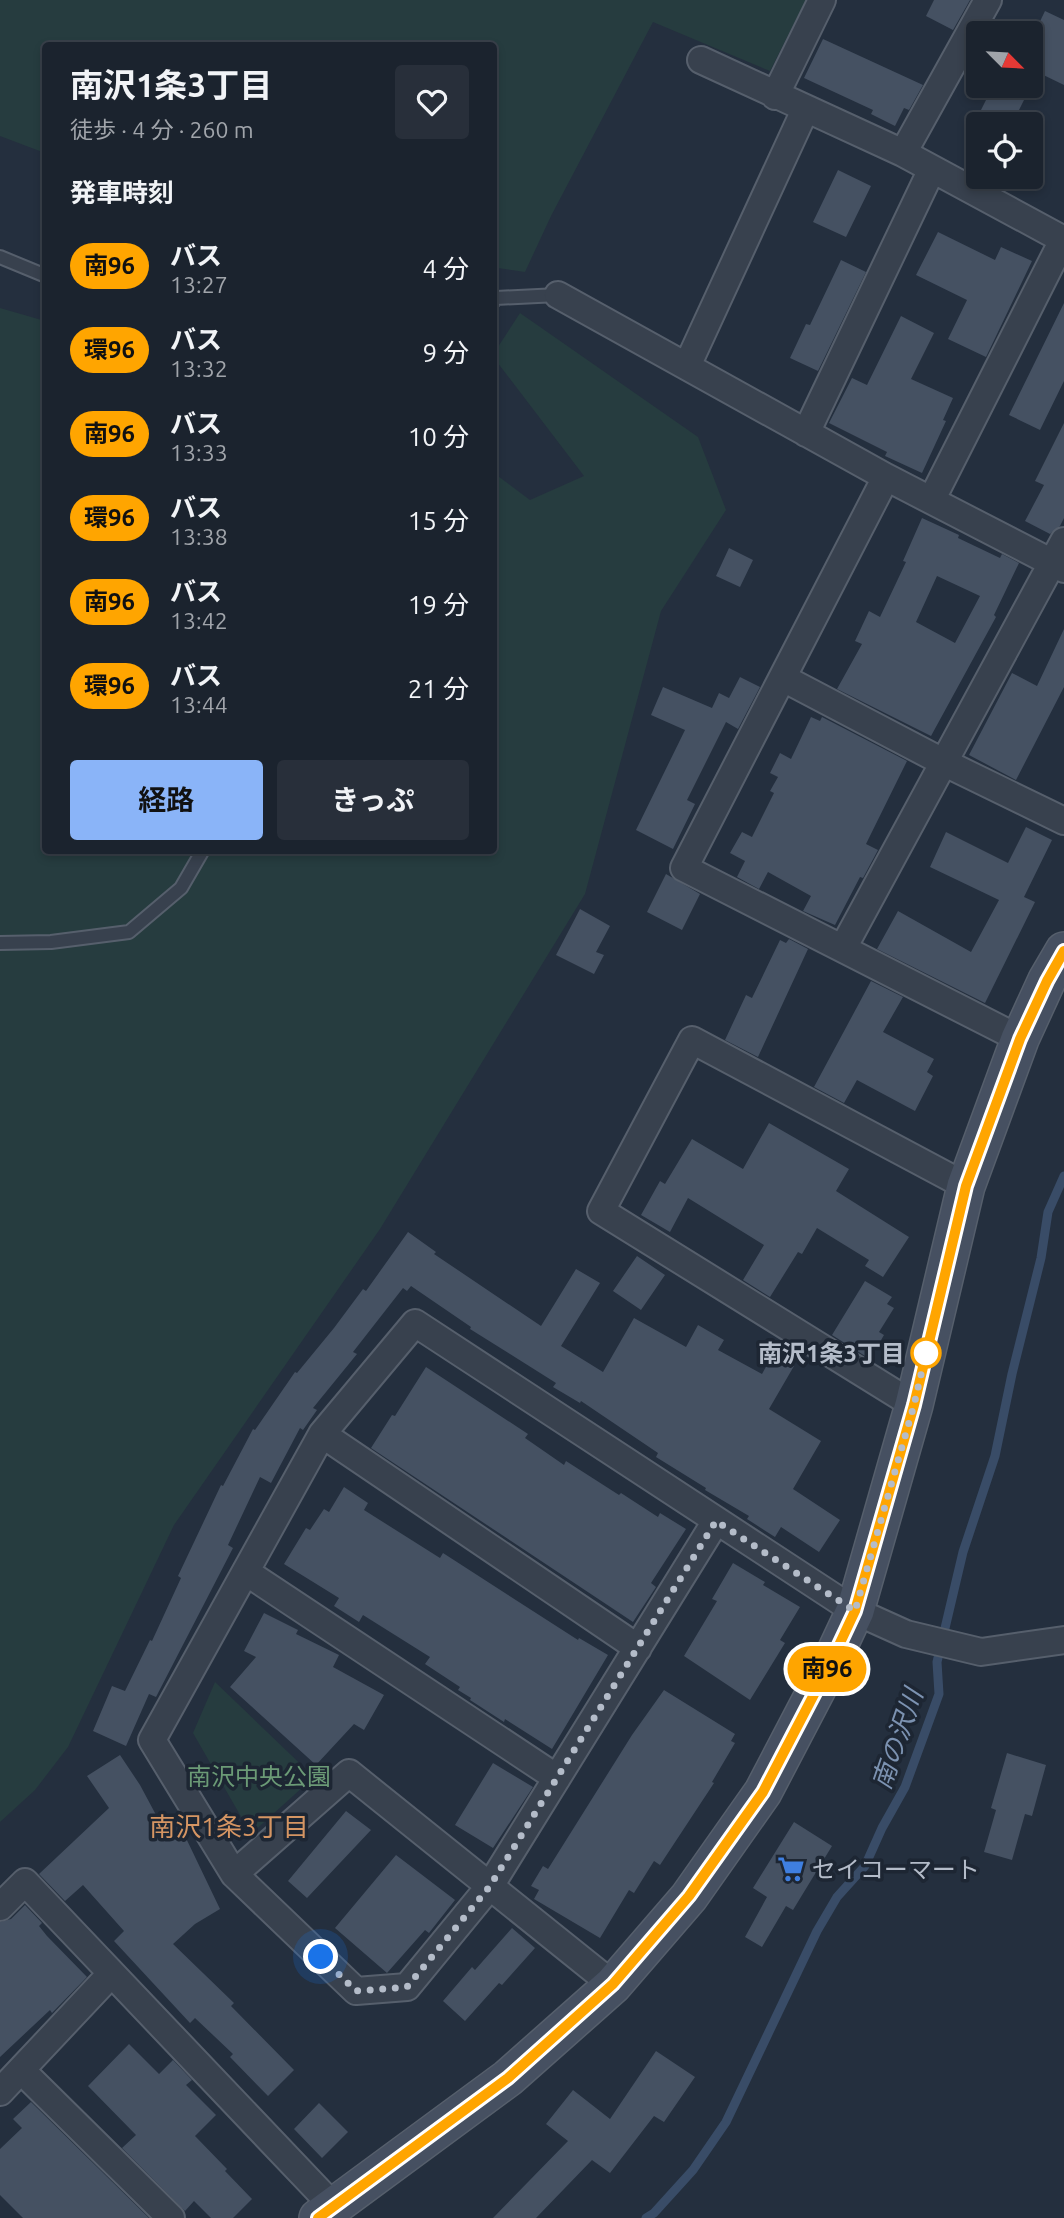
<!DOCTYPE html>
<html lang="ja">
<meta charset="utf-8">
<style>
body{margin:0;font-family:Ubuntu,"Noto Sans JP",sans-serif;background:#282f3a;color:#f1f3f6;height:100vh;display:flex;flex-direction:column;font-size:26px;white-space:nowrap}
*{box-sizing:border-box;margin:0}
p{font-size:23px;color:#a0a4aa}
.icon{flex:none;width:38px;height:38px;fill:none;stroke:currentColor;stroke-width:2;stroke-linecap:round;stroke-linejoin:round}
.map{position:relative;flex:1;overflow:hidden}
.side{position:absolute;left:42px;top:42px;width:455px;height:812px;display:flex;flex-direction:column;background:#1b232e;border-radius:7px;box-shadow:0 4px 10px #0003,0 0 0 2px #39404a}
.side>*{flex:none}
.badge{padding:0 14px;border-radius:23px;font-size:24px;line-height:46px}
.needle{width:46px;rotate:114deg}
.controls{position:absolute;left:966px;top:21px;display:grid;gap:14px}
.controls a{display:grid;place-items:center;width:77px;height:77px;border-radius:7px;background:#1b232e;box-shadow:0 4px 10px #0003,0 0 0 2px #39404a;font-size:35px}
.you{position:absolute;width:35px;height:35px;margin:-18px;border:5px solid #fff;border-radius:50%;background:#1a73e8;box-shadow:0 0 0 10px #1a73e833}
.map>.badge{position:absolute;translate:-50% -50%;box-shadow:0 0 0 4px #fff}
h2{padding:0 28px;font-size:26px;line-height:63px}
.round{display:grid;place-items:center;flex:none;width:74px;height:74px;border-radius:7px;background:#282f3a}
.headline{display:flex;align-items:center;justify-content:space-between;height:119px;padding:0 28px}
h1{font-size:33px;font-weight:700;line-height:52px}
.cta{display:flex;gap:14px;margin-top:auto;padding:14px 28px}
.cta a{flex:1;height:80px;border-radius:7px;background:#8ab4f8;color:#111;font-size:28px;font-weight:700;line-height:80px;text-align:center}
.cta a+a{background:#282f3a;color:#f1f3f6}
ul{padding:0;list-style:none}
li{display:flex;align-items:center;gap:21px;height:84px;padding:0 28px}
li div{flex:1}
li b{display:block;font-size:26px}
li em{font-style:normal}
li .badge{min-width:77px;font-weight:700;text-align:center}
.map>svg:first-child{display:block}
</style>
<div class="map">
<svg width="1064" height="2218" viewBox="0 0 1064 2218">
<rect width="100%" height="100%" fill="#242f3e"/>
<!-- green -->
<path fill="#263c3f" d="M0,0H806L770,71L653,22L551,216L525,272L498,268L494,273V46H46L45,153L0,136Z
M0,308L45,321L46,850H494V473L530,500L584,476L494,358V353L520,313L698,437L726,510L661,611L585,894L380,1229L174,1525L68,1747L35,1790L0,1822Z
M215,1682L314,1777L251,1834L193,1733Z"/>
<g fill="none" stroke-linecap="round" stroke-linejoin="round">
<!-- stream -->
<path stroke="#394c67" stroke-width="9" d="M646,2218L654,2213L693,2170L726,2122L817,1931L837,1897L865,1866L882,1828L905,1787L939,1694L937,1662L963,1552L995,1456L1012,1374L1041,1258L1048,1212L1064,1176"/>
</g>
<!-- building -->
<path fill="#455162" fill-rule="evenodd" d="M934,0H970L953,30L926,16Z
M1045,11L1064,20V85L1031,69V40Z
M823,39L923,85L909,110L904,108L895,126L871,114L873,110L804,78Z
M993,86H1031L1012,124H974Z
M838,170L871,186L846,237L813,222Z
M938,232L995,260L1001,247L1032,261L986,357L948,339L967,300L916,275Z
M841,260L866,272L818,371L790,358L806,324L810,325Z
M1064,303V381L1040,430L1009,415Z
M901,316L934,333L911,379L953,398L943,420L946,421L922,473L885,456L887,452L829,423L852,378L867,385Z
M1064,423V518L1060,526L1050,534L1025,521L1044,485L1035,481Z
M922,518L959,535L958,538L1000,558L1002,554L1019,563L994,615L996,617L931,736L837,689L862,644L855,641L869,611L880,617L906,562L903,561ZM937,576L980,596L955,643L916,622Z
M729,548L753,560L740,587L716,576Z
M1064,629V687L1016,780L969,755L1012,673L1037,686Z
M740,677L760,687L738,729L726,722L687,800L695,804L673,849L636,830L685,730L651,715L663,687L712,708L719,693L729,698Z
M811,717L820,721L822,717L907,761L866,844L878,850L863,878L860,877L835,925L803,911L811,896L768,872L759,889L737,877L745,861L730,853L742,832L752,837L774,793L770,791L778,777L770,773L780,753L791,759Z
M1026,827L1052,840L1024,897L1035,902L985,1003L877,949L898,911L971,952L999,900L930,867L946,832L1008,863Z
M666,874L700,894L682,930L647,912Z
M580,909L610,926L596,952L604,955L594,974L556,955Z
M789,939L808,949L758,1057L725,1040L746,995L752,998L780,940L786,943Z
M871,981L903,997L883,1032L934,1059L927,1072L933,1076L915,1111L857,1080L844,1103L814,1087Z
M769,1123L849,1169L836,1191L909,1237L883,1277L865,1266L869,1260L817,1228L802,1254L798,1252L770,1297L743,1280L764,1245L688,1198L670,1232L641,1215L660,1181L665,1184L692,1139L743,1169Z
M408,1232L436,1252L434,1254L541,1326L576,1269L600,1283L561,1346L603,1372L634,1318L686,1347L698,1325L724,1340L718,1350L762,1374L773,1354L794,1366L769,1409L821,1441L793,1489L840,1520L819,1552L781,1527L775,1537L747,1519L749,1516L705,1490L706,1488L656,1457L658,1453L581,1401L580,1403L553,1387L556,1383L470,1329L471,1327L411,1286L407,1291L403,1288L353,1352L357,1354L313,1408L317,1410L303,1430L300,1428L271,1483L260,1477L228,1545L233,1548L156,1697L149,1694L126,1746L93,1731L112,1686L125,1691L150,1640L152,1641L181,1578L178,1576L221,1485L223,1486L253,1429L255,1430L295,1372L297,1373L334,1328L363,1289L366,1291Z
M637,1256L665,1275L641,1310L613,1291Z
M865,1281L892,1297L887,1304L894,1308L879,1332L884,1335L870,1359L832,1335Z
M426,1367L528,1434L525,1438L564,1465L566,1461L619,1495L621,1493L658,1517L660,1513L686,1529L651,1583L656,1587L633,1622L371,1448L392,1415L395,1416Z
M344,1487L368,1503L364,1510L440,1558L443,1553L578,1640L579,1638L608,1655L552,1749L505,1719L504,1722L470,1700L471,1698L458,1690L460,1687L425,1664L430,1657L363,1615L359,1622L334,1606L339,1598L284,1564L306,1528L310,1530L324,1509L329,1512Z
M733,1563L765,1582L763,1585L800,1607L780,1640L785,1643L750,1700L684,1656L717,1601L712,1599Z
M264,1613L298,1630L296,1634L339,1655L333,1667L384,1695L364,1730L354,1724L316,1765L230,1687L256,1657L244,1651Z
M664,1690L735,1734L731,1741L735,1743L712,1782L714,1783L660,1865L654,1861L634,1893L629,1890L600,1938L534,1899L539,1890L531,1886L543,1866L548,1869L632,1735Z
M1007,1753L1046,1765L1032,1816L1025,1814L1012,1860L984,1852L996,1810L991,1808Z
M120,1755L140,1785L170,1841L184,1834L220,1909L195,1924L173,1944L234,2003L231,2006L294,2070L268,2096L230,2057L233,2054L195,2018L190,2023L114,1941L124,1931L83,1885L65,1901L39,1874L109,1808L87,1776Z
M493,1763L533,1787L493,1848L455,1825Z
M346,1811L371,1830L307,1898L288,1881Z
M794,1822L832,1846L793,1910L786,1906L762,1947L745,1937L767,1897L753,1888Z
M396,1855L455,1900L429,1933L425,1930L387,1973L335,1928Z
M25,1905L42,1923L39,1926L47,1936L87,1977L52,2013L50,2010L0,2057V1922L11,1919Z
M512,1928L535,1948L502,1985L499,1983L465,2021L443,2001L472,1967L475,1970Z
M129,2044L159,2074L173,2060L192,2080L186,2085L216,2115L195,2136L227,2169L225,2171L252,2199L233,2218H211L194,2201L185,2211L122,2148L136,2135L88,2086Z
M656,2051L695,2077L664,2122L654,2116L610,2173L592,2160L536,2218H493L568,2141L546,2124L573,2090L610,2119Z
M31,2102L149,2218H23L0,2195V2149L22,2128L13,2119Z
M319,2103L348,2132L322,2158L294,2129Z"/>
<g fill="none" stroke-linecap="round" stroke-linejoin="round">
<defs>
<path id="lane" d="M0,257L46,276
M494,301L496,298L558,295
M0,943L51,942L129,932L181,888L203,850"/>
<path id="street" d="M701,60L903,153L1064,240
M775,96L822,0
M903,153L988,0
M558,295L886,477L1064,569
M687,366L805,110
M806,433L932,169
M886,477L684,868L1020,1039
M932,499L1063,240
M783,678L943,762L1064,821
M843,948L1064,541
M914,1405L601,1211L692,1040L966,1186
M322,1434L638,1648
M716,1521L490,1886L407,1987L356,1991L234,1874L152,1740L322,1434L415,1323L855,1611L906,1634L981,1652L1064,1640
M246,1572L557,1778
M234,1874L349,1773L613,1985
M0,1907L25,1882L334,2207
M21,2070L171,2218
M0,2092L111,1974"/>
<path id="secondary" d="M318,2218L508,2078L613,1985L689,1897L763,1792L832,1660L855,1611L914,1405L966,1186L1020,1039L1047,980L1064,951"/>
</defs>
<!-- lane casing -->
<use href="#lane" stroke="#565f6c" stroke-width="16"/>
<!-- street casing -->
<use href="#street" stroke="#565f6c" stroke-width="30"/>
<!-- secondary casing -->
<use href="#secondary" stroke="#565f6c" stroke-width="40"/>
<!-- lane -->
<use href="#lane" stroke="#38414e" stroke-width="12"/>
<!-- street -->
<use href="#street" stroke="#38414e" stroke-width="26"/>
<!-- secondary -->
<use href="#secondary" stroke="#465061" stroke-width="37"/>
</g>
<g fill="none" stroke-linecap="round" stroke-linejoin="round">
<defs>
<path id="line" d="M318,2218L508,2078L613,1984L689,1896L763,1792L832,1660L855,1611L914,1405L966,1186L1020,1039L1047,981L1064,951"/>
</defs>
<!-- line casing -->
<use href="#line" stroke="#fff" stroke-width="16"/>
<!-- line -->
<use href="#line" stroke="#ffa500" stroke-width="10"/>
<!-- walk -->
<path stroke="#b4bcc9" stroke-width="7" stroke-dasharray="0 12.6" d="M321,1957L356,1991L407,1987L490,1886L716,1521L855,1611L914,1405L926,1353"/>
</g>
<!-- icons -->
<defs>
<symbol id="supermarket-bare" viewBox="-9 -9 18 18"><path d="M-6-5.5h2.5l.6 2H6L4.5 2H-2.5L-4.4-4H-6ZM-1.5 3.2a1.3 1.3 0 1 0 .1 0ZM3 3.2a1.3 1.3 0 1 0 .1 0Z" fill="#3f7fe0" stroke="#1d2633" stroke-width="2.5" paint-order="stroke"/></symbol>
</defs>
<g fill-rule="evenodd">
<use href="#supermarket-bare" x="772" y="1850" width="38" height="38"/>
</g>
<!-- markers -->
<circle fill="#fff" stroke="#ffa500" stroke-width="3.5" cx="926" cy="1353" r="14"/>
<g text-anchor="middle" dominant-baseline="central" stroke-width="7" stroke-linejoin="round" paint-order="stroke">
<!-- stop labels -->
<g font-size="24" font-weight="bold" fill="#b4bcc9" stroke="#1d2633" text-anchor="end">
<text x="905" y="1353">南沢1条3丁目</text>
</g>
<!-- park labels -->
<g font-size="24" fill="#6b9a76" stroke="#1d2633">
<text x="259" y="1776">南沢中央公園</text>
</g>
<!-- poi labels -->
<g font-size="24" fill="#b4bcc9" stroke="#1d2633" text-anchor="start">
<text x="812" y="1869">セイコーマート</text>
</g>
<!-- water labels -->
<g font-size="26" font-style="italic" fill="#7c92b1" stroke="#1d2633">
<text transform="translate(897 1739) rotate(-71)">南の沢川</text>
</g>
<!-- neighbourhood labels -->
<g font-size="26" fill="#d59563" stroke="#1d2633">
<text x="229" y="1826">南沢1条3丁目</text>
</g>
</g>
</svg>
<div class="controls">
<a><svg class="needle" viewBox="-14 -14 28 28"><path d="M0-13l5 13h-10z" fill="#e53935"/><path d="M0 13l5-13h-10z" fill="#a0a4aa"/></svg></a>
<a><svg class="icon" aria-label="locate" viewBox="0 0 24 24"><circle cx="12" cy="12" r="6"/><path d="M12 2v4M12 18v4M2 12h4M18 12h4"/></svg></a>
</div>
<div class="you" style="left:321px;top:1957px"></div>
<b class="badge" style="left:827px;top:1669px;background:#ffa500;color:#111">南96</b>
<section class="side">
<div class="headline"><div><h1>南沢1条3丁目</h1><p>徒歩 · 4 分 · 260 m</p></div><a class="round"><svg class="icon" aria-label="heart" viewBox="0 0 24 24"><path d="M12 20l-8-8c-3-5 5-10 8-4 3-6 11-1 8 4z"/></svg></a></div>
<h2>発車時刻</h2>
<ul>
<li><span class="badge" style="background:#ffa500;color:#111">南96</span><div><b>バス</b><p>13:27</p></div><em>4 分</em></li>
<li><span class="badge" style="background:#ffa500;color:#111">環96</span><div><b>バス</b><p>13:32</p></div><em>9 分</em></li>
<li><span class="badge" style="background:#ffa500;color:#111">南96</span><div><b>バス</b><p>13:33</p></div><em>10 分</em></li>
<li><span class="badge" style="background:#ffa500;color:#111">環96</span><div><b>バス</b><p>13:38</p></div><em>15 分</em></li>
<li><span class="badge" style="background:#ffa500;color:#111">南96</span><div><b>バス</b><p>13:42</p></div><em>19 分</em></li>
<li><span class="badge" style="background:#ffa500;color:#111">環96</span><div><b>バス</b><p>13:44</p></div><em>21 分</em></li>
</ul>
<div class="cta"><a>経路</a><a>きっぷ</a></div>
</section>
</div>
